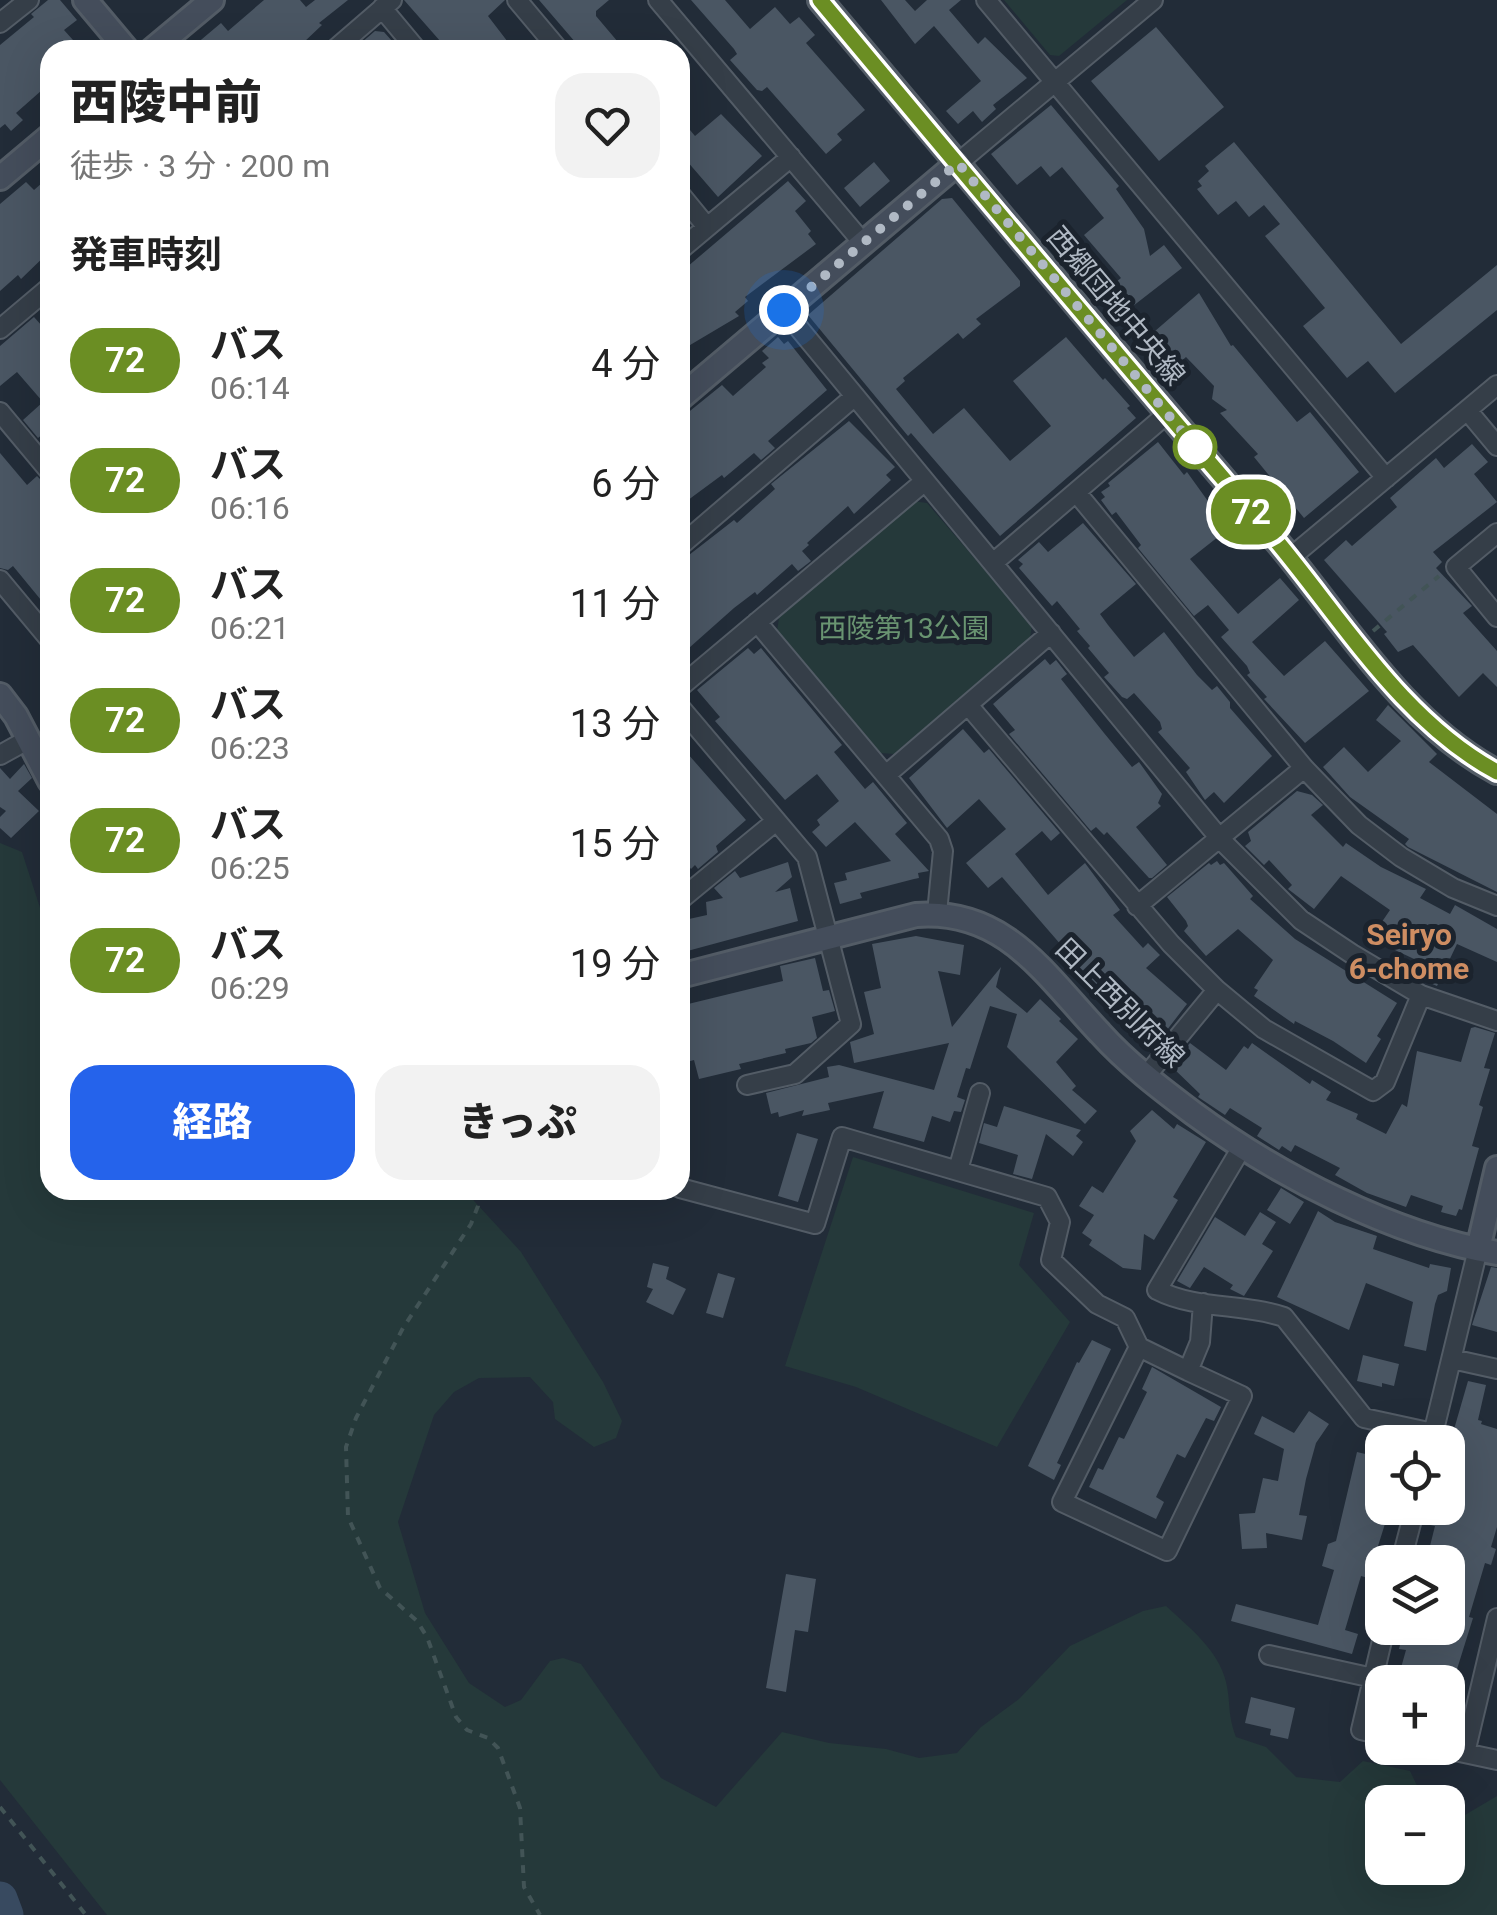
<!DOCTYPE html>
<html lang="ja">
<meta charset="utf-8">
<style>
body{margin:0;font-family:Roboto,"Noto Sans JP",sans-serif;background:#f2f2f2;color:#222;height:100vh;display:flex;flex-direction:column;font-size:38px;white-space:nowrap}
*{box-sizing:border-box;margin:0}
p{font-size:32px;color:#767676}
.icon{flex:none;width:55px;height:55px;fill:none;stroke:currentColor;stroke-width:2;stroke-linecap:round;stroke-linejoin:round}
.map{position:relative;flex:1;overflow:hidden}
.details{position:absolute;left:40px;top:40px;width:650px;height:1160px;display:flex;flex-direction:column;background:#fff;border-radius:30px;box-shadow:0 10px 40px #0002}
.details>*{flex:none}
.badge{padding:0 20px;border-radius:32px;font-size:35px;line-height:65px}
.fabs{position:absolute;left:1365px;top:1425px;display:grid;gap:20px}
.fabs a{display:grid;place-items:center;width:100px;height:100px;border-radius:20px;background:#fff;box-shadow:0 10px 40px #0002;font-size:50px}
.you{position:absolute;width:50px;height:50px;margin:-25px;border:8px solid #fff;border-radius:50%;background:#1a73e8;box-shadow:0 0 0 15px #1a73e833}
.map>.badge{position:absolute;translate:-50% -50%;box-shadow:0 0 0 5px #fff}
h2{padding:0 30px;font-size:38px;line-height:90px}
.round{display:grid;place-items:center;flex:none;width:105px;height:105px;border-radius:30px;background:#f2f2f2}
.overview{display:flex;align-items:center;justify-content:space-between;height:170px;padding:0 30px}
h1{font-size:48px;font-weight:800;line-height:75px}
.cta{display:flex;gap:20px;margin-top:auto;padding:20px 30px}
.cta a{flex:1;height:115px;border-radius:30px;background:#2563eb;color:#fff;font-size:40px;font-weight:800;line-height:115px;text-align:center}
.cta a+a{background:#f2f2f2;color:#222}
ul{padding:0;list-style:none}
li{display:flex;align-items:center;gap:30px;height:120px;padding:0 30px}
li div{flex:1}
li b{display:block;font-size:38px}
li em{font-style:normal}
li .badge{min-width:110px;font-weight:700;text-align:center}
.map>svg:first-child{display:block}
</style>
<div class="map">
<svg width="1497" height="1915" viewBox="0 0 1497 1915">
<rect width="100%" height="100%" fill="#222c38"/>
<!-- green -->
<path fill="#25393a" d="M1004,0H1127L1059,56L1050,55Z
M913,501L927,503L1032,625L1030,639L894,754L880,753L777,631L779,618Z
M0,843L22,852L43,917L50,919V1190H464L521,1252L603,1382L622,1421L616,1438L594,1447L555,1419L553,1402L530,1377L479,1378L454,1392L434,1415L398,1522L425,1613L469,1683L505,1707L521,1700L550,1661L563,1658L581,1664L661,1778L716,1807L782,1732L829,1743L886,1749L919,1758L957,1753L981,1727L1019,1699L1070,1646L1143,1611L1166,1606C1189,1627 1219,1651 1226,1682C1231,1703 1227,1713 1236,1737L1266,1747L1296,1777L1340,1782L1363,1761L1410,1771L1425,1802H1382V1868H1448V1825L1497,1796V1915H107L0,1780Z
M853,1157L1034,1213L1019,1265L1070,1322L997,1447L856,1387L785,1366Z"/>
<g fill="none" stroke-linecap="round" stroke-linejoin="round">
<!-- river -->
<path stroke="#384a60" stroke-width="35" d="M0,1899L6,1915"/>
</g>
<!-- building -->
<path fill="#4a5663" d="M48,0H60L77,20L64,30L82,50H50V83L16,113L23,120L11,131L5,124L0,128V45L34,17L31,14Z
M264,0H300L306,7L315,0H348L319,23L322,25L303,43L301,41L290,50H253L243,40L230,50H189L221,23L228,31Z
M404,0H505L488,16L514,50H448Z
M539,0H609L596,11V16L618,42L609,50H582Z
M691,0H725L750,29L775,7L790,24L799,17L815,35L806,43L865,110L837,134L842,140L826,154L767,87L762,91L757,90L730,60L737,54L734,49Z
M881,0H905L915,11L927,0H961L949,10L978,44L985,37L1027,78L993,105L996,109L982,122L973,111L958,124L946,111L981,81L934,26L915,44Z
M1156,27L1224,107L1159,161L1091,81Z
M375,31L384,32L400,50H353Z
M1051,105L1119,186L1116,189L1144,229L1150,256L1164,245L1182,268L1124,313L1106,290L1121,278L1084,235L1104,218L1062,167L1050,177L1041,166L1017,185L991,154Z
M721,114L762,156L718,197L680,153V118L695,136Z
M1234,142L1401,344L1497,265V310L1395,393L1368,361L1347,378L1303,326L1325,308L1265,236L1280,224L1264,205L1249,217L1236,201L1218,215L1197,189L1202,186L1198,181L1209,171L1205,166Z
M874,162L890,181L860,207L844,188Z
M50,176V251L21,279L18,275L0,291V204L26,182L34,190Z
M788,181L806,201L795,211L811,231L808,234L816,244L745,297L748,301L735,312L739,316L680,351V273Z
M952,198L1020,281V286L976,319L981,324L963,339L958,333L903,378L905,381L896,389L933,434L964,408L1010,461L1051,426L1013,381L1066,337L1103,380L1105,378L1130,406L1127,408L1136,418L1000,536L911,433L908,436L808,315L942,199Z
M1199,293L1231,346L1233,345L1297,422L1310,412L1359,472L1304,518L1254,457L1258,454L1220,413L1227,410L1212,399L1214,386L1186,357L1176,366L1151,364L1140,344Z
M34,317L50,335V428L38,438L23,420L43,402L17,372L0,386V346Z
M778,337L784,344L788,341L827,390L768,441L775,448L761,460L754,453L724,478L722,475L680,506V419L722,385L733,396L766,367L762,363L769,358L762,351Z
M849,421L895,467L886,475L891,480L854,514L848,506L807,543L809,545L802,551L811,561L798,571L792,564L757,595L755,592L734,608L680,656V562L734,520L737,523L775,489L771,484Z
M1158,442L1184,475L1187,472L1228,529L1190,559L1238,614L1280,578L1299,600L1252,642L1284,676L1325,641L1369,691L1305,743L1264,699L1267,697L1247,675L1250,673L1247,666L1221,637L1229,630L1208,605L1194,616L1138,548L1141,545L1116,512L1112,515L1101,500L1105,497L1101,492L1110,486L1108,483Z
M1472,444L1488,462L1474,474L1497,502L1433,552L1442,562L1436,568L1472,606L1463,613L1497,651V687L1483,673L1459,697L1413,645L1398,652L1384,634L1387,632L1324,560L1346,540L1352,546L1397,507L1390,498L1436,458L1444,468Z
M0,453L27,485L37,476L50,489V611L13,566L8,570L0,568Z
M1083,523L1136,584L1100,614L1108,625L1134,657L1164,632L1197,675L1212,690L1217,686L1230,702V708L1272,756L1224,803L1214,792L1205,800L1186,772L1190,768L1158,732L1162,729L1160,722L1134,693L1127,699L1122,697L1104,677L1109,673L1088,648L1090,646L1077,631L1080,629L1057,601L1052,606L1019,568L1023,564L1018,560L1039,542L1048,552Z
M748,648L754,654L761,648L842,745L834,752L865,789L873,782L907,823L895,834L929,871L918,873L919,878L914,879L860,893L862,898L840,904L834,883L847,880L845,873L891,861L855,822L826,847L812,832L820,825L817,820L839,801L817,774L785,800L715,721L720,717L697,690Z
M1045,659L1050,665L1056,660L1067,674L1061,679L1104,733L1132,767L1139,762L1162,794L1158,803L1161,806L1136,827L1167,865L1152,878H1149L1107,832L1104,835L1096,827L1091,831L1009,734L1015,730L993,704Z
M1388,705L1437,754L1429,762L1497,814V892L1408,847L1405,844L1409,839L1350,797L1323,767L1344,747L1368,772L1401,741L1376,720Z
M963,729L984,753L989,749L1060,833L1051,841L1042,831L1015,854L1048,895L1085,863L1120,910L1113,915L1143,948L1148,943L1160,955L1146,968L1187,1004L1153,1048L1131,1025L1134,1021L1098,983L1087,991L1070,969L1075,961L1002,877L988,888L966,863L1006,829L979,799L947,828L909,778Z
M680,745L746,820L716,846L718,852L698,869L695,865L691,869L680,856Z
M24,764L32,778L18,791L39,811L11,838L0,828V817L6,811L0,807V768L10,779Z
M1297,791L1312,795L1323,805L1311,815L1343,847L1346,843L1381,867L1426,889L1420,898L1450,914L1455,905L1497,929V962L1457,944L1437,986L1423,980L1429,966L1380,943L1383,938L1375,932L1390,910L1341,876L1314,909L1288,889L1292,885L1269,860L1264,865L1245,846L1251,841L1248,832Z
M1217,861L1220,865L1224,863L1253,896L1250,899L1295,939L1397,1003L1377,1036L1381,1039L1366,1063L1333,1041L1295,1021L1294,1024L1254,996L1258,990L1254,988L1273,960L1238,929L1206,956L1184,931L1188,926L1186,921L1167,897L1209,863L1211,865Z
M788,862L792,877L775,892L790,888L798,921L680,953V921L707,915L706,902L723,898L714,888L735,871L740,878Z
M916,936L964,945L960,975L938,971L952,1027L1001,967L996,987L1027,1013L1040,999L1061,1019L1059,1021L1078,1039L1056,1062L1076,1086L1072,1090L1097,1111L1085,1124L1007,1047L1017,1014L990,1006L970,1069L966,1068L957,1097L965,1100L961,1112L954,1111L950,1122L932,1116L924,1142L873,1128L884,1091L828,1103L830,1110L802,1116L804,1110L779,1117L778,1112L771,1114L766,1093L829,1077L827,1067L839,1065L934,1090L949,1043L854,1063L850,1042L874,1034L864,992L881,988L872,944Z
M815,958L823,991L829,990L835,1011L812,1017L817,1038L811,1043L785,1049L786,1053L739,1064L741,1069L699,1079L694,1060L680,1064V1006L783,981L780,966Z
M1475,1027L1495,1033L1484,1068L1490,1069L1479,1105L1483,1107L1472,1146L1479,1148L1462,1210L1459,1209L1456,1216L1441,1212L1443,1206L1411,1195L1406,1207L1367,1193L1335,1175L1340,1168L1295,1145L1291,1152L1282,1146L1279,1150L1257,1136L1262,1128L1230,1108L1225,1115L1198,1097L1200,1094L1171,1066L1190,1043L1226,1070L1244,1046L1248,1049L1252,1043L1310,1084L1312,1080L1331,1092L1326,1100L1358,1114L1356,1119L1386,1134L1402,1104L1407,1107L1417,1051L1461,1062L1471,1028Z
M1004,1106L1081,1130L1076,1136L1083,1142L1073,1156L1046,1134L1032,1179L1013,1174L1018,1155L979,1143L984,1123L997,1127Z
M1152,1110L1174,1129L1177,1124L1206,1142L1173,1197L1178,1200L1154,1240L1144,1234L1141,1270L1123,1268L1089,1245L1092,1240L1082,1233L1094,1215L1079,1206L1092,1186L1103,1193L1136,1141L1130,1131Z
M797,1133L818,1139L798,1202L778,1196Z
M1281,1188L1304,1202L1290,1224L1267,1210Z
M1318,1211L1335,1222L1377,1236L1373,1249L1429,1268L1430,1264L1451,1268L1447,1291L1438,1295L1435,1304L1426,1351L1404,1346L1413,1302L1366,1283L1349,1330L1277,1297Z
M1260,1212L1276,1222L1262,1244L1273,1251L1244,1296L1230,1289L1233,1285L1204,1267L1190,1288L1177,1281L1215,1217L1245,1236Z
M653,1263L669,1267L666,1279L686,1289L673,1315L646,1302L653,1289L647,1287Z
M1491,1267L1497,1268V1332L1472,1325Z
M718,1273L735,1278L723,1318L706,1313Z
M1092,1340L1111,1349L1057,1463L1061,1465L1054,1480L1028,1466L1077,1362L1079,1363Z
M1363,1355L1399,1364L1394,1386L1382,1383V1387L1357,1381Z
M1152,1367L1221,1407L1214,1421L1206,1418L1185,1458L1177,1454L1156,1497L1164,1502L1156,1519L1089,1487L1098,1468L1103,1470L1119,1437L1124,1439L1147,1392L1142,1389Z
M1468,1381L1486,1385L1478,1420L1482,1421L1481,1424L1497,1429V1527L1491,1547L1496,1549L1491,1565L1485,1563L1469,1617L1473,1618L1453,1682H1397L1406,1650L1399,1649L1404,1628L1440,1637L1442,1628H1448V1605L1460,1562H1426L1435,1526L1430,1525L1435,1508H1448V1450Z
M1309,1411L1329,1424L1316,1443L1306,1479L1299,1515L1307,1516L1302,1540L1266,1533L1267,1548L1242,1549L1239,1514L1255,1513L1263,1478L1278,1481L1284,1449L1254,1434L1262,1416L1294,1433Z
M1357,1452L1382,1458V1509L1389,1511L1368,1578L1361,1576L1345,1630L1358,1634L1352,1654L1231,1621L1236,1604L1318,1625L1334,1570L1322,1566L1328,1544L1336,1541Z
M786,1574L816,1579L808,1632L795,1630L786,1692L766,1688Z
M1251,1697L1295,1708L1288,1739L1270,1735L1271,1729L1245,1723Z"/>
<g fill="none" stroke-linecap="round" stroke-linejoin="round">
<defs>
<path id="street" d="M517,0L559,50
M658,0L863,243
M986,0L1386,478
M382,8L417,50
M0,23L29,0
M334,50L392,0
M958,163L1153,0
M680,194L707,227
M680,250L791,157
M784,310L1221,840L1301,920L1352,954L1421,995L1497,1021
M0,329L50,287
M1467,410L1497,446
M0,412L50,472
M1076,492L1304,768L1359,825L1401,857L1453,888L1497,906
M1497,533L1456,567L1497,617
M680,546L855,396
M1290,558L1497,385
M993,563L1167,414
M0,580L50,640
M757,622L939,839L943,851L937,913
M680,687L925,481
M968,705L1171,944L1217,990L1264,1029L1373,1091L1385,1082L1421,995
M680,707L807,857L851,1024L795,1074L747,1085
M0,755L29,739
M886,775L1051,633
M680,900L776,821
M1137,906L1304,768
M1146,1076L1217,990
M1242,1147L1157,1290C1196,1310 1243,1303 1284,1317L1364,1418L1433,1433
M958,1170L980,1093
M680,1188L815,1224L842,1137L1047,1197L1060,1222L1051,1260L1097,1304L1125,1318L1139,1347
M1452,1359L1497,1369
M1188,1371L1139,1347L1062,1502L1167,1551L1242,1396L1188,1371L1200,1342L1203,1303
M1431,1442L1478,1249
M1401,1562L1415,1508
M1269,1655L1373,1678
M1382,1735L1361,1730L1385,1628
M1441,1748L1497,1760
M1465,1753L1497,1618"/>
<path id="secondary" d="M85,0L127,50
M820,0C971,179 1121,360 1274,538C1342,618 1402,722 1497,772
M152,50L212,0
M0,178L50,136
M680,398L958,163
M0,695L16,716L50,781
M680,976L916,915C1005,908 1045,975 1100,1033C1127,1063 1161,1089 1193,1113C1277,1175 1393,1235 1497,1253
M1478,1249L1497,1168"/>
</defs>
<!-- street casing -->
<use href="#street" stroke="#535c66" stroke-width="22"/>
<!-- secondary casing -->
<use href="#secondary" stroke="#535c66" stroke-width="28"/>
<!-- path -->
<path stroke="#425456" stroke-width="4" stroke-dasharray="8 8" stroke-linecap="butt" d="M1373,631L1439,576
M476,1190L478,1206L471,1224L403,1328L356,1418L346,1447L348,1517L380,1588L417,1621L427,1637L456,1717L467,1730L488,1738L498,1748L520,1808L524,1887L540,1915
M0,1807L86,1915"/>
<!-- street -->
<use href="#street" stroke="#353e48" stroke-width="18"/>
<!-- secondary -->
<use href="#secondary" stroke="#444d5b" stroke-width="22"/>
</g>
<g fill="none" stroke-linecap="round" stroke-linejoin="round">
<defs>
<path id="line" d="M820,0C970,180 1121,360 1274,538C1342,619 1402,721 1497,772"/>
</defs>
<!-- line casing -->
<use href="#line" stroke="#fff" stroke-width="22"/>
<!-- line -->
<use href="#line" stroke="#6b8e23" stroke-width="15"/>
<!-- walk -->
<path stroke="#b0b9c4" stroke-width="10" stroke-dasharray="0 18" d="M784,310L958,163L1195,447"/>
</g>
<!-- markers -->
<circle fill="#fff" stroke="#6b8e23" stroke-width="5" cx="1195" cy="447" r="20"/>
<g text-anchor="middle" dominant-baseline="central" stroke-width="10" stroke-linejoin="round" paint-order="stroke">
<!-- street labels -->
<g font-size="28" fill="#b0b9c4" stroke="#1b232d">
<text transform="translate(1116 306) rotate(50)">西郷団地中央線</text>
<text transform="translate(1120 1003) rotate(45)">田上西別府線</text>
</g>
<!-- park labels -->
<g font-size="28" fill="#699471" stroke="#1b232d">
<text x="904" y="628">西陵第13公園</text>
</g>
<!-- neighbourhood labels -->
<g font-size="30" font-weight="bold" fill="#ce8d62" stroke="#1b232d">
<text x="1409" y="934">Seiryo<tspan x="1409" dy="34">6-chome</tspan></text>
</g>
</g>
</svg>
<div class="fabs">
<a><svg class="icon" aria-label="locate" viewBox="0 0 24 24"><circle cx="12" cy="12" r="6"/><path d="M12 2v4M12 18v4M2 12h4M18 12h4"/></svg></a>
<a><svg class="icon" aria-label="layers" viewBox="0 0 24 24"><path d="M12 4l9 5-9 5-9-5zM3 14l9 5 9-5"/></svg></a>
<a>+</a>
<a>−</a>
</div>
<div class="you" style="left:784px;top:310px"></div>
<b class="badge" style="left:1251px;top:512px;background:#6b8e23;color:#fff">72</b>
<section class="details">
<div class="overview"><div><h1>西陵中前</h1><p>徒歩 · 3 分 · 200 m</p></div><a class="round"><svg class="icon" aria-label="heart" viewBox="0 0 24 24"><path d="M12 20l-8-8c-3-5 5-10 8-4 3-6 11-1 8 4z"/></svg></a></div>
<h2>発車時刻</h2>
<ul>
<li><span class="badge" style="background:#6b8e23;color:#fff">72</span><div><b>バス</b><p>06:14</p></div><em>4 分</em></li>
<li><span class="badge" style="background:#6b8e23;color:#fff">72</span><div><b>バス</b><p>06:16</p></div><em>6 分</em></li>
<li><span class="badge" style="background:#6b8e23;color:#fff">72</span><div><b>バス</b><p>06:21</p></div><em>11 分</em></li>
<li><span class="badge" style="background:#6b8e23;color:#fff">72</span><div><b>バス</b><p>06:23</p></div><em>13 分</em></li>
<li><span class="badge" style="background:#6b8e23;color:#fff">72</span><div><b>バス</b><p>06:25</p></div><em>15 分</em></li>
<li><span class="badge" style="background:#6b8e23;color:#fff">72</span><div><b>バス</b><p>06:29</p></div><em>19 分</em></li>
</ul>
<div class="cta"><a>経路</a><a>きっぷ</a></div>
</section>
</div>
